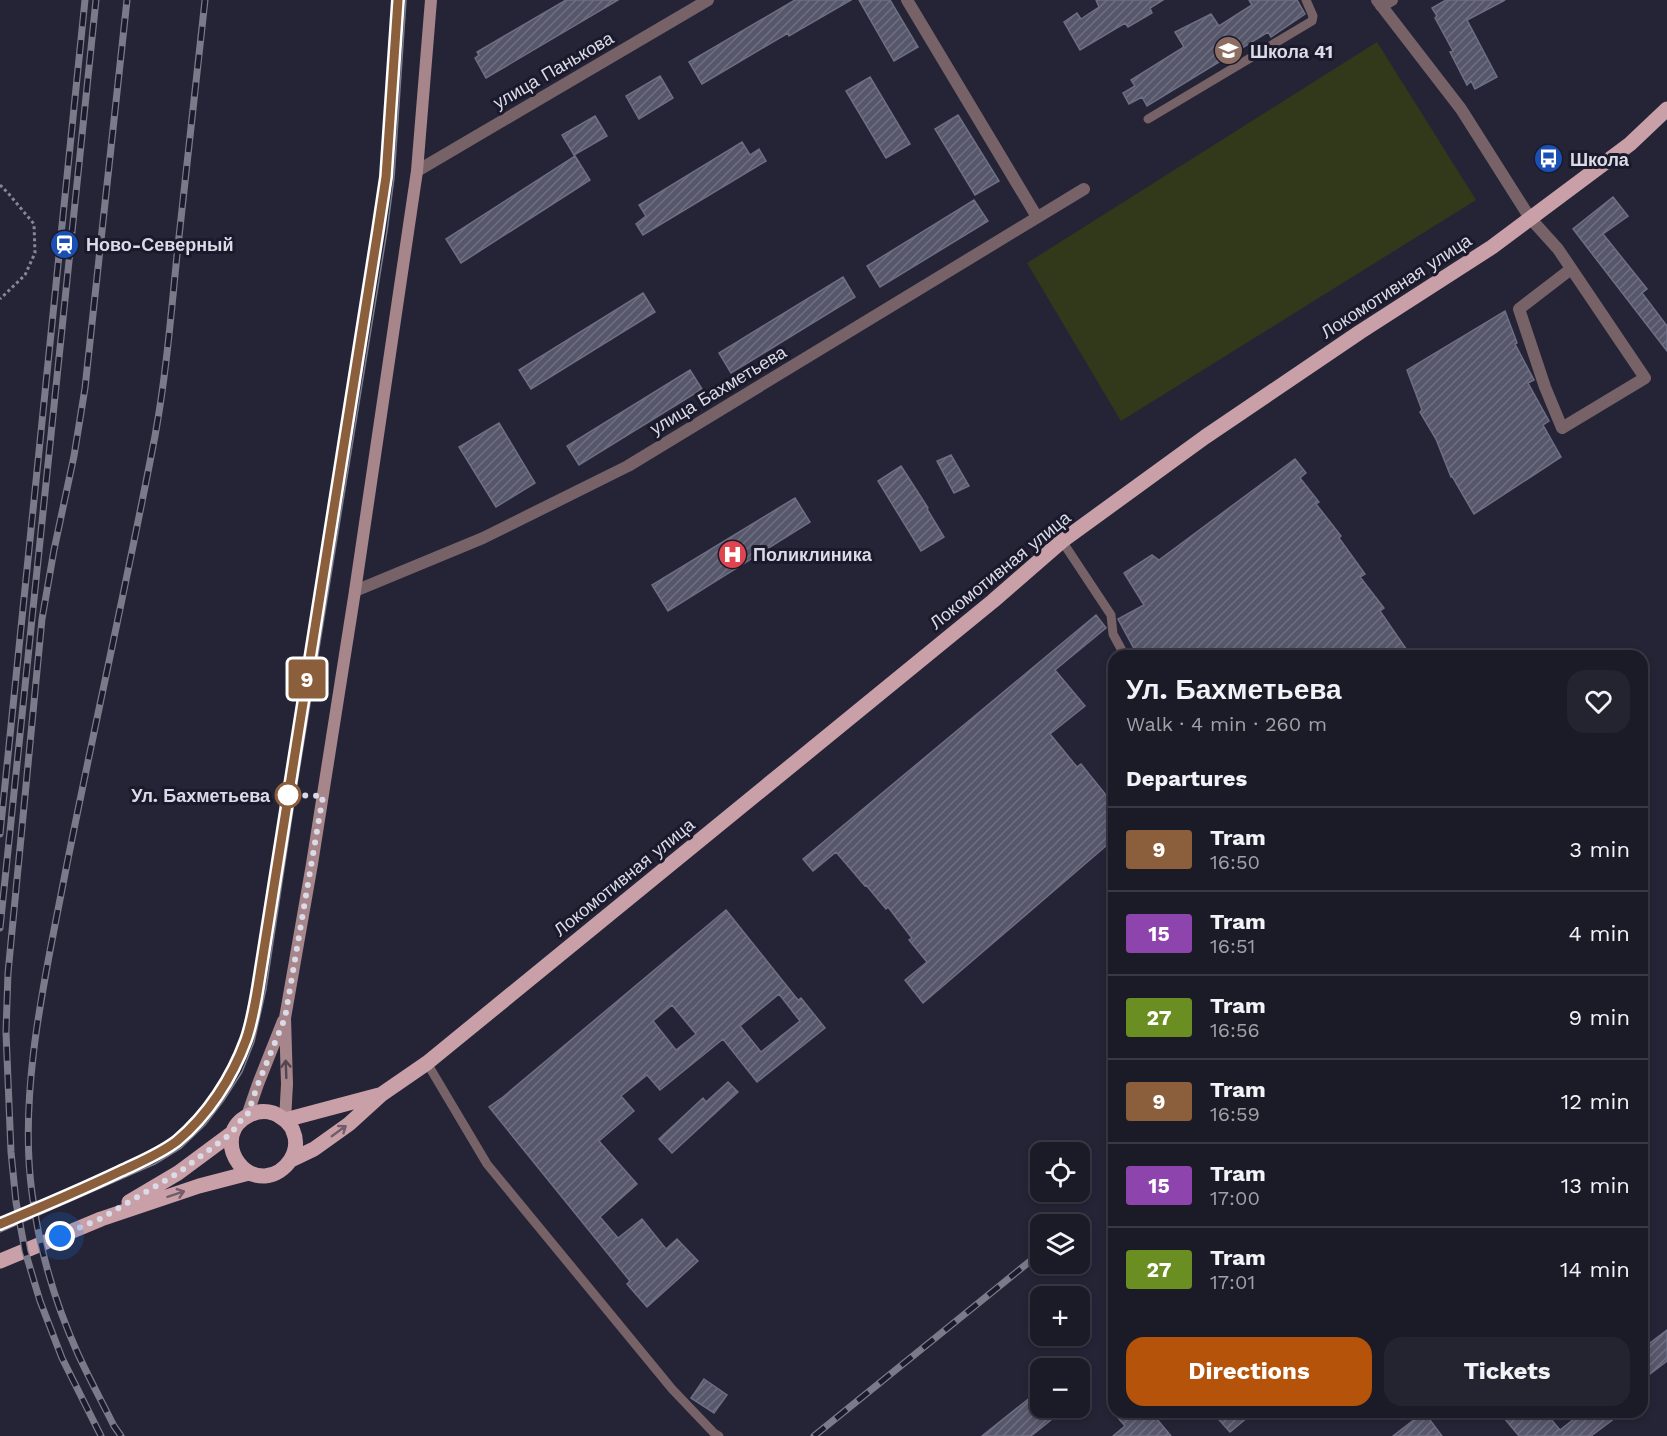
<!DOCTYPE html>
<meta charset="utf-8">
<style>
body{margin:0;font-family:"Work Sans",sans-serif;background:#242430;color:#f1f3f6;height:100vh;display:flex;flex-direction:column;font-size:22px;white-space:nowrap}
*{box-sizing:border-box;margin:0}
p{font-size:20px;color:#a0a1a8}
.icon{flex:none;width:33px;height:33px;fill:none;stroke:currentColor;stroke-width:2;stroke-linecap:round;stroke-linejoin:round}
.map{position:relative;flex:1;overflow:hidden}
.drawer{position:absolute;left:1108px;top:650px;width:540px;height:768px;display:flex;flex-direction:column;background:#1b1b28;border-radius:18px;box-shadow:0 3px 9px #0003,0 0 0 2px #393945}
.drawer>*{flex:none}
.badge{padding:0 12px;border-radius:4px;font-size:21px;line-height:39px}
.fabs{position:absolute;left:1030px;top:1142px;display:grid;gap:12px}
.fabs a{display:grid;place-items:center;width:60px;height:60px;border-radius:12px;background:#1b1b28;box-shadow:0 3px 9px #0003,0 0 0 2px #393945;font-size:30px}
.you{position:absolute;width:30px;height:30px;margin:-15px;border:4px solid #fff;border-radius:50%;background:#1a73e8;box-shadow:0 0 0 9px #1a73e833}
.map>.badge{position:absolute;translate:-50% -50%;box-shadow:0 0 0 3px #fff}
h2{padding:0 18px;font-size:22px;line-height:54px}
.round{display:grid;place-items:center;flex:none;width:63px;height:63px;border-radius:18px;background:#242430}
.summary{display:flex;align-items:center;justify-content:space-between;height:102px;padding:0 18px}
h1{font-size:28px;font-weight:700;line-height:45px}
.button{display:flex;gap:12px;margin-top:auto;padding:12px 18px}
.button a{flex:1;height:69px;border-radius:18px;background:#b45309;color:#fff;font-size:24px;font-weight:700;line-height:69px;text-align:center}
.button a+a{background:#242430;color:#f1f3f6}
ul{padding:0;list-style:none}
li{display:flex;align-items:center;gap:18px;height:84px;padding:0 18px;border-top:2px solid #393945}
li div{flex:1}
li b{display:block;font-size:22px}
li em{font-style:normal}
li .badge{min-width:66px;font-weight:700;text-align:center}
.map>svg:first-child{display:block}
</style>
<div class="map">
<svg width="1667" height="1436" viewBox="0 0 1667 1436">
<defs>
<pattern id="building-hatch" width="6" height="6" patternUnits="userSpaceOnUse" patternTransform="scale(1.5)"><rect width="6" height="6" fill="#57576c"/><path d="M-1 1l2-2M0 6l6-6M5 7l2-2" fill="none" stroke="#6f6f81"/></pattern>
</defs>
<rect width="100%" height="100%" fill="#242436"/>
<!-- park -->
<path fill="#32391a" d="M1377,42L1476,200L1121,421L1027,263Z"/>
<!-- building -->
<path fill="url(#building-hatch)" stroke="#6e6e84" stroke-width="1.5" fill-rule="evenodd" d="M566,0H618L486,78L475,58L479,55L477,52Z
M795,0H851L789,36L788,33L702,84L689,62Z
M859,0H890L918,47L894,61Z
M1096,0H1163L1150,8L1152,13L1128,27L1125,23L1080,50L1064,22L1077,13L1081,19L1099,7Z
M1249,0H1297L1305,14L1271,37L1268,32L1147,106L1142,97L1129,104L1123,93L1135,86L1131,80L1184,47L1175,32L1211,14L1219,26L1252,5Z
M1446,0H1505L1467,20L1497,77L1475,89L1471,81L1467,85L1450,52L1453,51L1435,18L1437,16L1432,8Z
M660,76L673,98L639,119L626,96Z
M870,77L910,144L886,158L846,91Z
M958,115L999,181L975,195L935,129Z
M595,116L607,136L574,155L562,135Z
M742,142L750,155L759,149L766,161L643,235L636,224L646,216L639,205Z
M575,156L590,180L461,263L446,239Z
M1613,197L1628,216L1603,234L1647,289L1642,293L1667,326V351L1573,229Z
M974,200L988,221L880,287L867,266Z
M843,277L855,297L731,373L719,353Z
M643,293L655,312L531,389L519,370Z
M1505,311L1517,343L1515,344L1534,380L1528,383L1549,421L1543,425L1561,457L1474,514L1452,476L1451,477L1436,439L1420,412L1422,410L1407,370Z
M690,370L702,389L579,465L567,446Z
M499,423L535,483L496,507L459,447Z
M951,455L969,486L954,493L937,461Z
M1295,459L1306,473L1300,478L1319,502L1316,504L1341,536L1339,538L1365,574L1360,577L1384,608L1380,611L1411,656H1138L1118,619L1144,605L1124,573L1152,555L1159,560Z
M901,466L928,508L927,509L944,537L921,551L878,481Z
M795,498L810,522L668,611L652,585Z
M1096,615L1106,628L1055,670L1085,706L1050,734L1077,767L1081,764L1114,805V839L923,1003L905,980L927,962L909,940L912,938L888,907L886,909L866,885L865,886L836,852L813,871L803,859Z
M726,910L798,1000L801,998L825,1028L757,1082L723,1039L660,1090L647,1075L621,1096L634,1111L599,1141L637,1184L600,1217L618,1238L642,1219L666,1249L677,1239L698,1261L647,1307L627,1284L630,1281L489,1107L503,1097ZM779,994L800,1021L761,1052L740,1026ZM672,1005L696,1034L676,1050L653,1021Z
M728,1082L738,1092L672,1153L659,1139L703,1098L706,1102Z
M1667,1330V1361L1642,1380V1349Z
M704,1379L727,1395L714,1413L691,1398Z
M1041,1389V1407H1067L1031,1436H982Z
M1113,1412H1151L1171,1436H1113L1125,1426Z
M1212,1412H1254L1230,1432Z
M1424,1412L1442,1436H1393Z
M1499,1412H1545L1560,1430L1583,1412H1623L1591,1436H1519Z"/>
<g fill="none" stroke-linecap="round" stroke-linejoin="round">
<!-- path -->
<path stroke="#878796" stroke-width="3" stroke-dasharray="3 3" stroke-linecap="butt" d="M0,185L8,193L34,224L35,253L25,275L0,299"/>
<!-- service -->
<path stroke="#776367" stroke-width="9" d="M1148,119L1312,21L1313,16L1306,0
M1062,541L1111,615L1113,634L1125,656
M427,1063L487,1164L672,1389L714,1433L719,1436"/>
<!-- minor -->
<path stroke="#776367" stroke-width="12" d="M907,0L1037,217
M1377,0L1461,109L1530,218L1558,249L1645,378L1562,428L1545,387L1519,309L1571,269
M1381,6L1392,0
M417,171L708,0
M355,591L483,538L628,466L1084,189"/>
<!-- secondary -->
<path stroke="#a6868b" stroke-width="12" d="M247,1116L258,1084L283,1021
M285,1120L287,1084L285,1018L312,864L355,591L417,171L431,0"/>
<!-- primary -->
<path stroke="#c9a0a8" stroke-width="15" d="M285,1120C288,1123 292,1127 293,1131C302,1151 286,1174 265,1176C243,1177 228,1155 232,1135C236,1118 257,1108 273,1113C277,1114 282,1118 285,1120L379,1095
M291,1160L314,1149L349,1124L382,1094L427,1063L993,601L1062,541L1205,437L1360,332L1492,247L1630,144L1667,109
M129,1202L178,1173L232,1133
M0,1261L101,1219L199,1186L249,1173"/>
<!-- tram -->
<path stroke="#7a7a8a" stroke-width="1.5" d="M0,1232L155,1164L181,1148L205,1125L224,1100L242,1072L254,1042L266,989L295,796L387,231L394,178L406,0"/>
<defs>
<path id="rail" d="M0,834L85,0
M0,928L96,0
M101,1436L62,1358L40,1301L25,1251L16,1202L11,1152L6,1032L8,973L42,619L54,550L74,456L85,388L127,0
M121,1436L114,1426C102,1402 89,1378 78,1354C55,1303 39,1248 32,1193C18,1091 46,973 65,874C94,728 127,582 155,436C166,376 171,315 177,255C186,170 196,85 205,0
M814,1436L1039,1254"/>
</defs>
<!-- rail casing -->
<use href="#rail" stroke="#7a7a8a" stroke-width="7"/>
<!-- rail -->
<use href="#rail" stroke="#1b1a2c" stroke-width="4.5" stroke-dasharray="14" stroke-linecap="butt"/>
</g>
<!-- one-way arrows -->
<defs><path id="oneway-shaft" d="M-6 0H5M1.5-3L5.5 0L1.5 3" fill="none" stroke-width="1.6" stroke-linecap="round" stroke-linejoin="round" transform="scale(1.5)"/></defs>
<use stroke="#534552" href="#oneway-shaft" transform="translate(286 1069) rotate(-92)"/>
<g stroke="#725d6a">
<use href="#oneway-shaft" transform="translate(339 1131) rotate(-36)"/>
<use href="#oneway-shaft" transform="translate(176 1194) rotate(-18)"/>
</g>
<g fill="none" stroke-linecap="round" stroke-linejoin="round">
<defs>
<path id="line" d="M0,1224C41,1207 81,1190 121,1171C140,1162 160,1154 177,1141C208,1115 232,1078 246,1040C252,1023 255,1005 258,987L378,230L386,177L398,0"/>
</defs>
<!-- line casing -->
<use href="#line" stroke="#fff" stroke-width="14"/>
<!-- line -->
<use href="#line" stroke="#8b5e3c" stroke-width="9"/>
<!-- walk -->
<path stroke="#dbdbe8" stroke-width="6" stroke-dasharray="0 10.8" d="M60,1236L100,1219L178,1173L232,1133L238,1123L247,1116L258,1084L285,1018L323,796L288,795"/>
</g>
<!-- icons -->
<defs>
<symbol id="school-disc" viewBox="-11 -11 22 22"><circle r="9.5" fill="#8d6e63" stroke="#1b1a2c"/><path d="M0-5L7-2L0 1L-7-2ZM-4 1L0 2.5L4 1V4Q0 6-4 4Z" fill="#fff"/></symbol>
<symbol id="bus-disc" viewBox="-11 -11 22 22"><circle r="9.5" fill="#1a4fb4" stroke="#1b1a2c"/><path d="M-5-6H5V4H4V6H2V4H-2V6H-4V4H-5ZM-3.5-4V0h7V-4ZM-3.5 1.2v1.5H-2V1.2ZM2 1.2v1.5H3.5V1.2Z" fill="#fff"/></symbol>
<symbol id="station-disc" viewBox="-11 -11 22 22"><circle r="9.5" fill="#1a4fb4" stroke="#1b1a2c"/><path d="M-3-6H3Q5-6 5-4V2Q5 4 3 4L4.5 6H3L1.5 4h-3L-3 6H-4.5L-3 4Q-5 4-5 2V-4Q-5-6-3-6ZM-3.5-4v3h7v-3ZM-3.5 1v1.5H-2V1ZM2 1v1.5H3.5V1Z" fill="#fff"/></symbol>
<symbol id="hospital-disc" viewBox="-11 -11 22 22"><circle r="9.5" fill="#e0444e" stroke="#1b1a2c"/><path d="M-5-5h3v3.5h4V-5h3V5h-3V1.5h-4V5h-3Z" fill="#fff"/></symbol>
</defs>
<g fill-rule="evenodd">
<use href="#school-disc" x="1212" y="34" width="33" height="33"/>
<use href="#bus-disc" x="1532" y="142" width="33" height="33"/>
<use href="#station-disc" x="48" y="228" width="33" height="33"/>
<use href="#hospital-disc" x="716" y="538" width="33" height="33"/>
</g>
<!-- markers -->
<circle fill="#fff" stroke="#8b5e3c" stroke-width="3" cx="288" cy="795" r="12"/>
<g text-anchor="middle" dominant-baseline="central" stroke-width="6" stroke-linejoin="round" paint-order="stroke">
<!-- poi labels -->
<g font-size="18" font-weight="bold" fill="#dbdbe8" stroke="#1b1a2c" text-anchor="start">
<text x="1250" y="51">Школа 41</text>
<text x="1570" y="159">Школа</text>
<text x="86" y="244">Ново-Северный</text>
<text x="753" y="554">Поликлиника</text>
</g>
<!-- street labels -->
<g font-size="18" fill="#dbdbe8" stroke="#1b1a2c">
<text transform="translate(553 70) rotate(-30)">улица Панькова</text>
<text transform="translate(1396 286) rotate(-33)">Локомотивная улица</text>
<text transform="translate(718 390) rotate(-31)">улица Бахметьева</text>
<text transform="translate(1000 570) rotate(-39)">Локомотивная улица</text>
<text transform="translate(624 877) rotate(-39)">Локомотивная улица</text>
</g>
<!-- stop labels -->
<g font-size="18" font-weight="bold" fill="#dbdbe8" stroke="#1b1a2c" text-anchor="end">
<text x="270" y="795">Ул. Бахметьева</text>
</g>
</g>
</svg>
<div class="fabs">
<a><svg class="icon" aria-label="locate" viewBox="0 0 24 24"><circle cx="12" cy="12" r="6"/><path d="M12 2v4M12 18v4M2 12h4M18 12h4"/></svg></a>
<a><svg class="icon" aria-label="layers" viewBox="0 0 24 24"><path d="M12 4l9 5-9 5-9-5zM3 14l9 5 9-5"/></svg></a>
<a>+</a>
<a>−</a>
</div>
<div class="you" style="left:60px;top:1236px"></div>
<b class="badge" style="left:307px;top:679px;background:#8b5e3c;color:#fff">9</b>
<section class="drawer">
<div class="summary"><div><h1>Ул. Бахметьева</h1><p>Walk · 4 min · 260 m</p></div><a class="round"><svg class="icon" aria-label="heart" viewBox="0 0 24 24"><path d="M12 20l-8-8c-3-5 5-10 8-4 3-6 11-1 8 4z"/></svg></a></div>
<h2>Departures</h2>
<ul>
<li><span class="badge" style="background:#8b5e3c;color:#fff">9</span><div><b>Tram</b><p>16:50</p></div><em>3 min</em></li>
<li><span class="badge" style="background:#8e44ad;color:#fff">15</span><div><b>Tram</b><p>16:51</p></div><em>4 min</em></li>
<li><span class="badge" style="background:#6b8e23;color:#fff">27</span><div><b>Tram</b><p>16:56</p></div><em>9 min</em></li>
<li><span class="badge" style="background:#8b5e3c;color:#fff">9</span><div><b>Tram</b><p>16:59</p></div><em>12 min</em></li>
<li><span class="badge" style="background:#8e44ad;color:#fff">15</span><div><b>Tram</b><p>17:00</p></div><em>13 min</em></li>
<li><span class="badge" style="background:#6b8e23;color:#fff">27</span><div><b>Tram</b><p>17:01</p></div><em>14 min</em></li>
</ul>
<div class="button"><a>Directions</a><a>Tickets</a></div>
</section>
</div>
